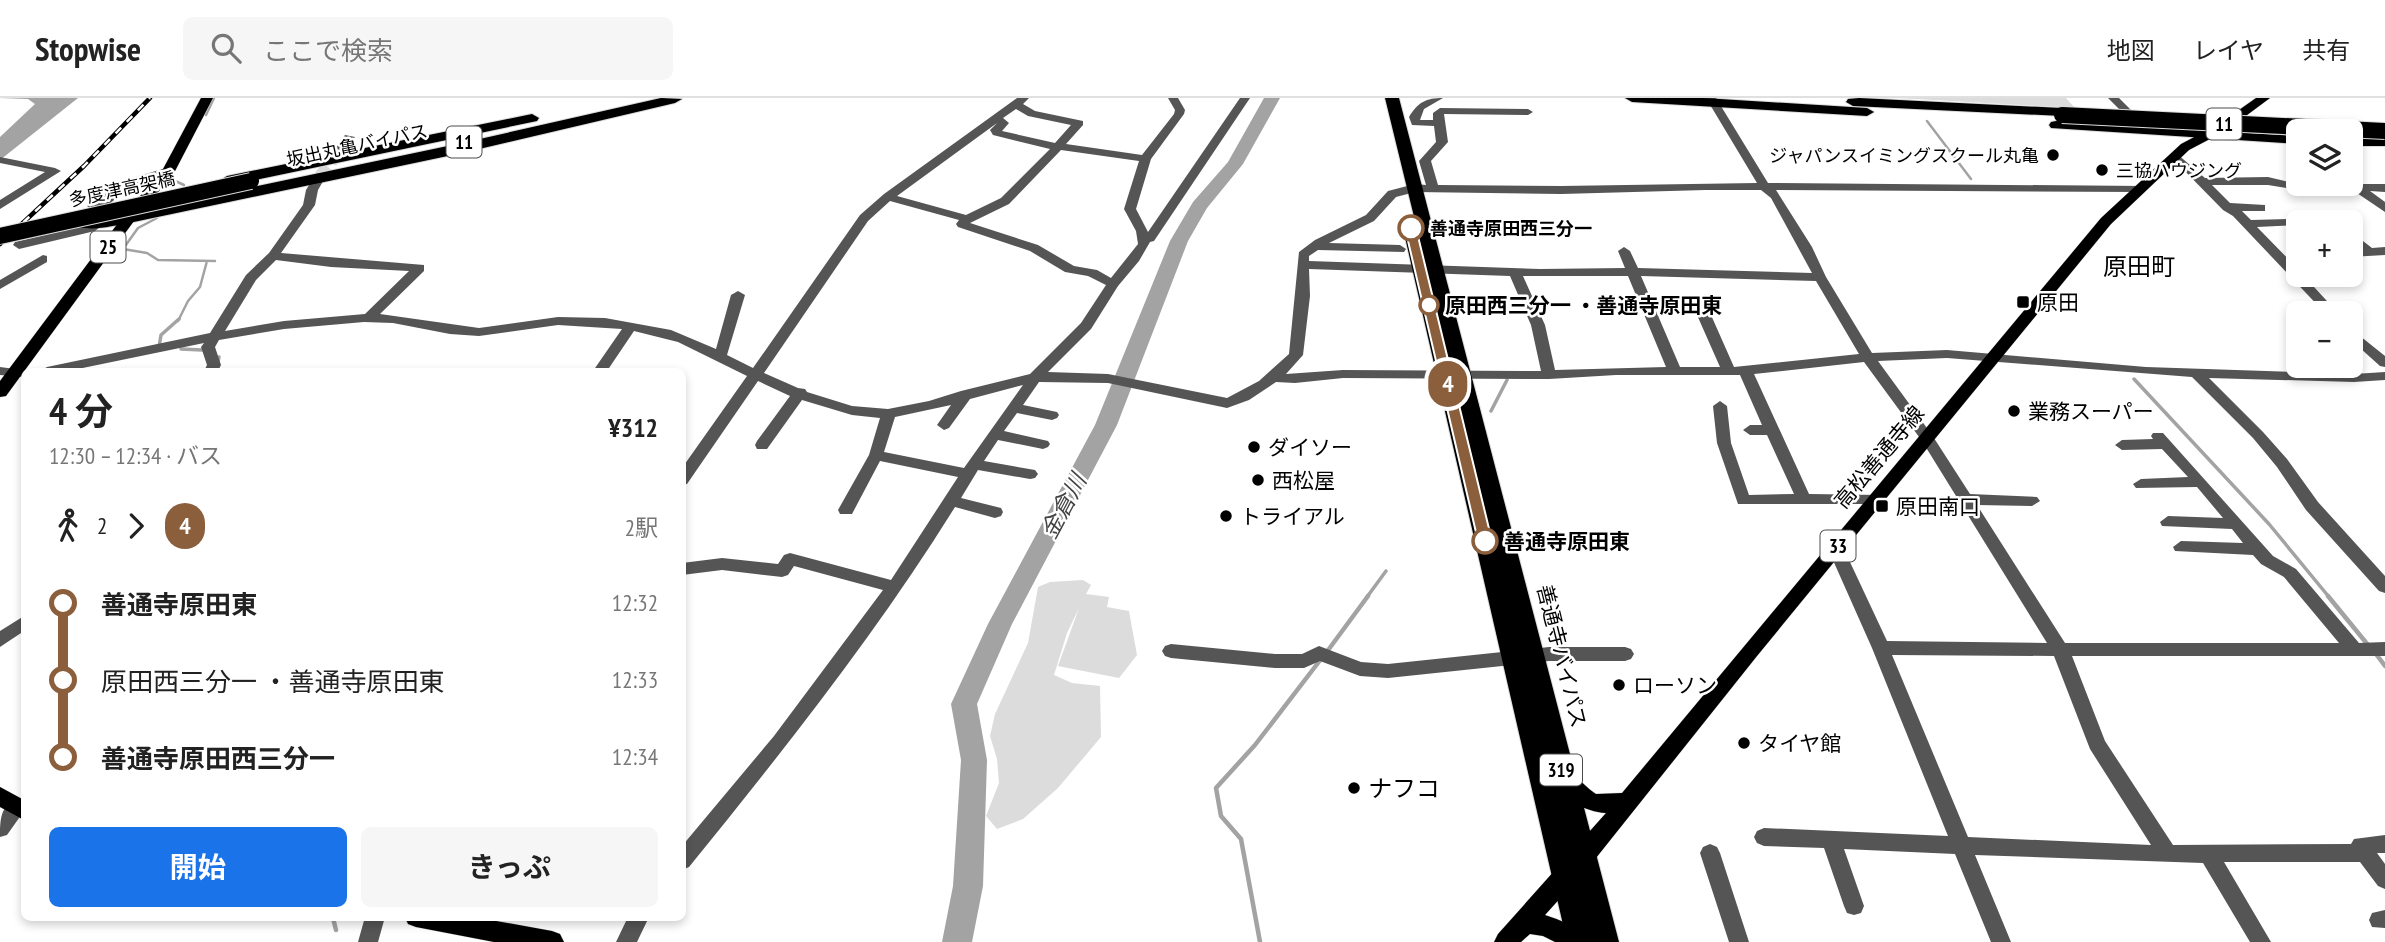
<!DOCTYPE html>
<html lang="ja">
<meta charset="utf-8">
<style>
body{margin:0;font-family:"PT Sans Narrow","Noto Sans JP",sans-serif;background:#f6f6f6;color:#222;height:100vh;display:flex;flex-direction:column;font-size:26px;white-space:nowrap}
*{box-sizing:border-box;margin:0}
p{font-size:23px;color:#767676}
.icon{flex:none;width:38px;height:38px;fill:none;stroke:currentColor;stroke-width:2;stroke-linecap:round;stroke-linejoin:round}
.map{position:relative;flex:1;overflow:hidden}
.panel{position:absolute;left:21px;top:270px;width:665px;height:553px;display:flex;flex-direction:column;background:#fff;border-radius:10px;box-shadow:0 4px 10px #0003}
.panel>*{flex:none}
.badge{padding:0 14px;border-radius:23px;font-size:24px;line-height:46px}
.buttons{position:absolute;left:2286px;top:21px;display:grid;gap:14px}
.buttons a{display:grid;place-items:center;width:77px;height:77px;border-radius:10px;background:#fff;box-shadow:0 4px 10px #0003;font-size:35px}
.map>.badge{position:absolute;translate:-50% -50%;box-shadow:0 0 0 4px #fff}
.legs{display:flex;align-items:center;gap:10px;height:77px;padding:0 28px;font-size:23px}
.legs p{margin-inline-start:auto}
.head{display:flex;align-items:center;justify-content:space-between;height:119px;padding:0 28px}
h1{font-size:38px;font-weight:700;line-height:52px}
.action{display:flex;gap:14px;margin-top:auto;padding:14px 28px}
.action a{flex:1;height:80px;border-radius:10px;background:#1a73e8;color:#fff;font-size:28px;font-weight:700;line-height:80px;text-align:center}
.action a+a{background:#f6f6f6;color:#222}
ul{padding:0 28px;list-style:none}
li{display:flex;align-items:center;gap:24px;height:77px;font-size:26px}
li i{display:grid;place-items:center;width:10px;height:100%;margin:0 9px;background:currentColor}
li i::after{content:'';width:18px;height:18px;margin:-9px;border:5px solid;border-radius:50%;background:#fff}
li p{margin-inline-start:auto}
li:first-child i{background:linear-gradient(#0000 50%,currentColor 0)}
li:last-child i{background:linear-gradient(currentColor 50%,#0000 0)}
header{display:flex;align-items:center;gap:42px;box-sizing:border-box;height:98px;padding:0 35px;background:#fff;border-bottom:2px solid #e0e0e0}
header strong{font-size:33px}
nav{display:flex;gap:38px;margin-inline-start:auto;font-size:24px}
.search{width:490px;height:63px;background:#f6f6f6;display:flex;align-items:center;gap:18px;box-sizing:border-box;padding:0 24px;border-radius:10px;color:#767676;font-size:26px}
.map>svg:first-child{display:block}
</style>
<header>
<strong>Stopwise</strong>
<div class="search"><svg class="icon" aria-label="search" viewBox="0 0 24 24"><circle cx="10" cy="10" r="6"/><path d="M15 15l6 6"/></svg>ここで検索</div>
<nav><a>地図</a><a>レイヤ</a><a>共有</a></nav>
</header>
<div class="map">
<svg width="2385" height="844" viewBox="0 0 2385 844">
<rect width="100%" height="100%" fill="#fff"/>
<!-- green -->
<path fill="#dcdcdc" d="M1893,0H2066L2075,10L1916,1Z
M1083,482L1091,487L1086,496L1109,499L1107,509L1129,513L1137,557L1119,580L1058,568L1079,510L1067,535L1054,577L1072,585L1100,588L1101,639L1058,690L1023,721L997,731L986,718L999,685L997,661L990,638L995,616L1028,545L1038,489L1050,484Z"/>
<!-- water -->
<path fill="#a3a3a3" d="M0,0H78L0,62V39L35,6L28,1Z"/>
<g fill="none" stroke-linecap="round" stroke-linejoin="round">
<!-- stream-far2 -->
<path stroke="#a3a3a3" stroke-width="2.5" d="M206,17L214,0
M1927,23L1971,81
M173,82L184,87
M157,120L138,130L123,151L147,155L158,162L215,163
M178,223L188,203L200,189L207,163"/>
<!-- stream-far1 -->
<path stroke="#a3a3a3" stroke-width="3.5" d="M159,249L161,237L179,221
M181,251L202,252
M216,273L219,259
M2134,281L2269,426L2329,499
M1491,313L1507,282
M1367,499L1386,473"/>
<!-- stream -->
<path stroke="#a3a3a3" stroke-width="4.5" d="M2328,498L2368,547
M1326,555L1368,498
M2376,556L2385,568
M333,820L336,832
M1260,844L1241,741L1221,718L1216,690L1255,647L1321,561"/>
<!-- river -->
<path fill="#a3a3a3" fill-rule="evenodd" d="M1264,0H1280L1243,66L1207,110L1188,143L1117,327L1012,526L977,606L987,662L983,788L972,844H942L953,788L961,662L951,606L988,526L1095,327L1170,143L1193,104L1228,64Z"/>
<!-- minor-tunnel -->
<path stroke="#d9d9d9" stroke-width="12" stroke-dasharray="12 6" stroke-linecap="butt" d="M320,78L333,62"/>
<defs>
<path id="major" d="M201,0H213L174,75L134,123L6,298L0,299V283L124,117L163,71Z
M2256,0H2270L2227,32L2189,52L2111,126L1757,558L1592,765L1545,817C1560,822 1578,828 1585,844H1555L1543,838L1530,836L1521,844H1494L1498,836L1606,715C1585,714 1563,701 1554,682L1557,676C1573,670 1583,688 1596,696L1622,695L2101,120L2181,46L2219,26Z
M0,689L24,702V722L0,709Z
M405,819H474L552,833L560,836L564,844H494L416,829L408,826Z"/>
<path id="highway" d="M661,0L682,1L675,5L462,55L129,125C112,128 83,136 70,124C76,119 117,117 129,115L462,45Z
M1385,0H1399L1619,844H1567L1404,135L1406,132L1417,131Z
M1625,0H1704L1867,10L1874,14L1867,18L1632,4Z
M1859,0L2082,11L2089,15L2082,19L1853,8L1846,4L1848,1Z
M532,16L539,20L537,23L227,88L219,83L227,78Z
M2056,23L2298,38V46L2051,30L2049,27L2051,24Z
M2350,40H2385V48H2350Z"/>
</defs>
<!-- major casing -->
<use href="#major" stroke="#dbdbdb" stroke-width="1"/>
<!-- highway casing -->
<use href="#highway" stroke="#dbdbdb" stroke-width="2"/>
<!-- minor -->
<path fill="#555" fill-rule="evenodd" d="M1017,0H1029L1023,6L1035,13L1083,23V27L1066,46L1142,57L1174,16L1175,12L1168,0H1178L1185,12L1184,16L1151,61L1136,111L1148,134L1240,0H1250L1154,143L1150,144L1139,163L1118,188L1091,231L1048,274L1108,276L1227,300L1259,283L1289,256L1299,154L1315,142L1366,117L1388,93L1415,86L1426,87L1419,63L1436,44L1434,28L1412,27L1409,19C1418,4 1426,0 1443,0L1424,11L1420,22H1433V15L1440,10L1528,11L1533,14L1528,17L1444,16L1448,44L1431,63L1438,87L1561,88L1757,85L1706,0H1716L1768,85L2143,88L2145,90L2139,94L1776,92L1812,149L1826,179L1872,255L1947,252L2146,269L2354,276L2385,274V282L2354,284L2209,280L2263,334L2287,361L2318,404L2385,478V495L2379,493L2306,412L2277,369L2253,340L2192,279L1947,260L1878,263L1932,337L1970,396L2037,399L2040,403L2032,408L1977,407L2065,545H2339L2284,479L2261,466L2253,457L2175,453L2173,449L2181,443L2243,445L2232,431L2162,428L2160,424L2168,418L2223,420L2197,389L2136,390L2133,386L2141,381L2188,379L2162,351L2122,352L2115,347L2122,342L2153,341L2151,338L2153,335H2163L2273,458L2296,471L2359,545L2385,544V558H2072L2105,643L2173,747L2351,746L2354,741L2385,737V755H2377L2385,766V791L2378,788L2360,764H2224L2271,844H2250L2203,765L1975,757L2011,844H1991L1955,756L1844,751L1864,808L1861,815L1854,817L1847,815L1844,808L1824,750L1764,748L1757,745L1754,739L1757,733L1764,730L1948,738L1872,550L1828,451L1830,447H1842L1887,543L2047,545L1922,343L1864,264L1754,276L1809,396L1881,397L1884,401L1881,405L1876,406H1738L1717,345L1713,308L1720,303L1727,308L1731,345L1749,397L1794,396L1767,337H1750L1743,332L1750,327H1762L1740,277H1616L1549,281L1343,280L1295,285L1276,284L1249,302L1227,310L1108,285L1039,284L1023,307L1057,314L1059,317L1057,320L1052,322L1017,315L1004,333L1048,343L1050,346L1048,349L1043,351L998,342L984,363L1035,372L1038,376L1035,380L1030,381L978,372L961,400L1001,410L1003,414L1001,418L995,420L955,409C876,536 783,653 689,769L682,772V748L774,638L883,492L794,468L788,477L782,479L722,472L682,477V465L722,460L778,466L784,457L790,455L891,482L958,379L880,363L852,416H840L838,412L869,357L880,320L852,317L802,302L767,351H757L755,347L757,343L790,298L758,283L687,386L682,387V370L747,278L678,244L634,233L607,273H593L622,231L558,227L479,238L450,236L393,225L364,224L284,231L219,242L215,249L221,267L218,273H204L207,267L201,249L204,245L68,273H40L47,269L210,235L246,177L269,155L303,107L306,92L316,76L320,75L326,78L318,92L315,107L281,155L424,167V173L380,216L479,230L558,219L605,220L671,232L716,251L731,197L738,193L745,197L727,257L753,270L860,117L884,96ZM1016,11L1028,18L1071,27L1055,45L1002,33L1009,25L1003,20ZM997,25L990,32L993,37L1050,51L1001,100L966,117L897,98ZM1061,52L1139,63L1124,111L1136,133L1138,146L1111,180L1097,172L1074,168L1038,147L970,125L1009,106ZM1706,92H1761L1771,100L1812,175L1638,170L1630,153L1624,149L1618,153L1625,170L1540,171L1309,163V158L1318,152L1404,154L1406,151L1400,147L1329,145L1374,123L1396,99L1415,94L1561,96ZM890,103L959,122L956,126L958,129L1030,153L1065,174L1088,178L1106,187L1081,225L1030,276L961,293L929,303L888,311L852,308L807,294L805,291L798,290L764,275L868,123ZM276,162L331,169L409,173L365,216L284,223L225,233L256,182ZM1309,171L1510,178L1531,227L1541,273L1343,272L1286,276L1303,257L1310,198ZM1523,178H1628L1666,269L1555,272L1545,227ZM1641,178L1816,183L1859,256L1734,269L1711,217L1704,213L1697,217L1720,269H1680ZM1023,287L964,370L884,354L895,319L951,307L937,327L944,332L949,330L970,301ZM1892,557L2054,558L2090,651L2151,747L1968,739Z
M2108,0H2119L2137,18L2128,20Z
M345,37L355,39L337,64H329L327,62Z
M2176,55L2205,80L2268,79L2298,86H2385V94L2370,93L2385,104V114L2354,93L2300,92L2268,87H2212L2230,105L2265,107V113H2242L2251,122L2318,120L2319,124H2298V127L2257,129L2298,171V177H2303L2338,215H2325L2233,118L2223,112L2172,60L2170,58Z
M0,59L55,70L61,73L0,111V102L45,74L0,65Z
M169,69L173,70V74L134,86L108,107L93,112L87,108L126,82Z
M99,113L105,117V125L95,133L19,151L13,147L15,144L87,127L93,124L95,114Z
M2350,133L2372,150L2385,149V157L2350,159V151H2358L2350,144Z
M43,157L47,158V164L0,191V182Z
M2350,230L2385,258V269L2380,268L2350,241Z
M0,269L30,273H24V279L0,277Z
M24,518V533L0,549V533Z
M1171,546L1275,556H1302L1319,548L1361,564L1388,566L1549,549H1625L1631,551L1634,556L1631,561L1625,563H1549L1388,580L1360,578L1320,563L1304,570H1275L1171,560L1165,558L1162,553L1165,548Z
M17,701L24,703V713L7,737L0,739C0,723 0,707 17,701Z
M1710,746L1717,749L1720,755L1749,844H1729L1700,755L1703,749Z
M2385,812V830L2372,829L2369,822L2372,815Z
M365,819H385L378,844H358Z
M628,819H649L637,844H616Z"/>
<!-- major -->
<use href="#major" fill="#000" fill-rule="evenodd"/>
<!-- highway -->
<use href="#highway" fill="#000" fill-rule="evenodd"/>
<defs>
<path id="rail" d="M0,146L84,68L150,0"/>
</defs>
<!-- rail casing -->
<use href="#rail" stroke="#000" stroke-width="4.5"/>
<!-- rail -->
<use href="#rail" stroke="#fff" stroke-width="2.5" stroke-dasharray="8" stroke-linecap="butt"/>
<defs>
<path id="highway-bridge" d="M2062,17L2385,33
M0,138L251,83"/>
</defs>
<!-- highway-bridge casing -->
<use href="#highway-bridge" stroke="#dbdbdb" stroke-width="18" stroke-linecap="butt"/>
<!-- highway-bridge -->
<use href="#highway-bridge" stroke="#000" stroke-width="16"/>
</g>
<!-- line-1 -->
<path fill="#8b5e3c" stroke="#fff" stroke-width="2" d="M1411,126L1416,130L1492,443L1485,448L1478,443L1405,130Z"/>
<!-- markers -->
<g fill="#000" stroke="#fff" stroke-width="2.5">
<circle cx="2053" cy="57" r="7"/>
<circle cx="2102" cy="72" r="7"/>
<rect x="2016" y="197" width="14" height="14" rx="3.5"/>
<circle cx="2014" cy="313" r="7"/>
<circle cx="1254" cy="349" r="7"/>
<circle cx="1258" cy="382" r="7"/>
<rect x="1875" y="401" width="14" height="14" rx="3.5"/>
<circle cx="1226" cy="418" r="7"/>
<circle cx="1619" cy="587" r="7"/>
<circle cx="1744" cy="645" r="7"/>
<circle cx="1354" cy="690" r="7"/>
</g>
<g fill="#fff" stroke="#8b5e3c" stroke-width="3.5">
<circle cx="1411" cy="130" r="12"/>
<circle cx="1429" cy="207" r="9"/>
<circle cx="1485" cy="443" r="12"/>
</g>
<g text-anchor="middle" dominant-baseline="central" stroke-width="5" stroke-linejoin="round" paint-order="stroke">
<!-- far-street labels -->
<g font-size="18" fill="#000" stroke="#fff">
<text transform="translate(357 47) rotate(-12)">坂出丸亀バイパス</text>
<text transform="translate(122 91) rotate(-12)">多度津高架橋</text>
</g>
<!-- far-poi labels -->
<g font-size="18" fill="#000" stroke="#fff" text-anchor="end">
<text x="2039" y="57">ジャパンスイミングスクール丸亀</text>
<text x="2116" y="72" text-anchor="start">三協ハウジング</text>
</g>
<!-- far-stop labels -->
<g font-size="18" font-weight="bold" fill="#000" stroke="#fff" text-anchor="start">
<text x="1430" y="130">善通寺原田西三分一</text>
</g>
<!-- shield labels -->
<g fill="#fff" stroke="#4c4c4c" stroke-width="2">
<rect x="2206.5" y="10.5" width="35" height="31" rx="5"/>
<rect x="446.5" y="28.5" width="35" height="31" rx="5"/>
<rect x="90.5" y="133.5" width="35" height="31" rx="5"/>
<rect x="1820.5" y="432.5" width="35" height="31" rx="5"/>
<rect x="1540" y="656.5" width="42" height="31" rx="5"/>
</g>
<g font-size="19" font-weight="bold" fill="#000">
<text x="2224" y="26">11</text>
<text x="464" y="44">11</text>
<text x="108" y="149">25</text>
<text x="1838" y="448">33</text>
<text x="1561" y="672">319</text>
</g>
<!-- poi labels -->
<g font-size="21" fill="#000" stroke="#fff" text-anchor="start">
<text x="2037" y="204">原田</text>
<text x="2028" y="313">業務スーパー</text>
<text x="1268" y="349">ダイソー</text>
<text x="1272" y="382">西松屋</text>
<text x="1896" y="408">原田南口</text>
<text x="1240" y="418">トライアル</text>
<text x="1633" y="587">ローソン</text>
<text x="1758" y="645">タイヤ館</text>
</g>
<!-- stop labels -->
<g font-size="21" font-weight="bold" fill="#000" stroke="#fff" text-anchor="start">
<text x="1445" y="207">原田西三分一 ・善通寺原田東</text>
<text x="1504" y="443">善通寺原田東</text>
</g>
<!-- street labels -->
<g font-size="21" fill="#000" stroke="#fff">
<text transform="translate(1879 359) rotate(-50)">高松善通寺線</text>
<text transform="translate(1562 558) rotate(76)">善通寺バイパス</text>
</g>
<!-- water labels -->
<g font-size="23" font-style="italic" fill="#444" stroke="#fff">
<text transform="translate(1063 408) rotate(-62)">金倉川</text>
</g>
<!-- quarter labels -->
<g font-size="24" fill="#000" stroke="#fff">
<text x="2139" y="168">原田町</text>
</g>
<!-- near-poi labels -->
<g font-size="24" fill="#000" stroke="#fff" text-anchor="start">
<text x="1368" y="690">ナフコ</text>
</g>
</g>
</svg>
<div class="buttons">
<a><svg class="icon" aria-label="layers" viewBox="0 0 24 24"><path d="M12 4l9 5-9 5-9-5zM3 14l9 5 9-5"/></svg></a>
<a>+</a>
<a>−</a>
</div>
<b class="badge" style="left:1448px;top:286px;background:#8b5e3c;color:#fff">4</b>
<section class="panel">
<div class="head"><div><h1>4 分</h1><p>12:30 – 12:34 · バス</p></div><b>¥312</b></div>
<div class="legs"><svg class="icon" aria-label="walk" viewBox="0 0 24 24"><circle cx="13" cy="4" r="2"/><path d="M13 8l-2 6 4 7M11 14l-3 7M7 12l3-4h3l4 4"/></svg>2<svg class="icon" aria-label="forward" viewBox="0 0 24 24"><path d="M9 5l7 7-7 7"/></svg><b class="badge" style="background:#8b5e3c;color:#fff">4</b><p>2駅</p></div>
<ul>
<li><i style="color:#8b5e3c"></i><b>善通寺原田東</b><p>12:32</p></li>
<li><i style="color:#8b5e3c"></i><span>原田西三分一 ・善通寺原田東</span><p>12:33</p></li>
<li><i style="color:#8b5e3c"></i><b>善通寺原田西三分一</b><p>12:34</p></li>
</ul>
<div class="action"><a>開始</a><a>きっぷ</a></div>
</section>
</div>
